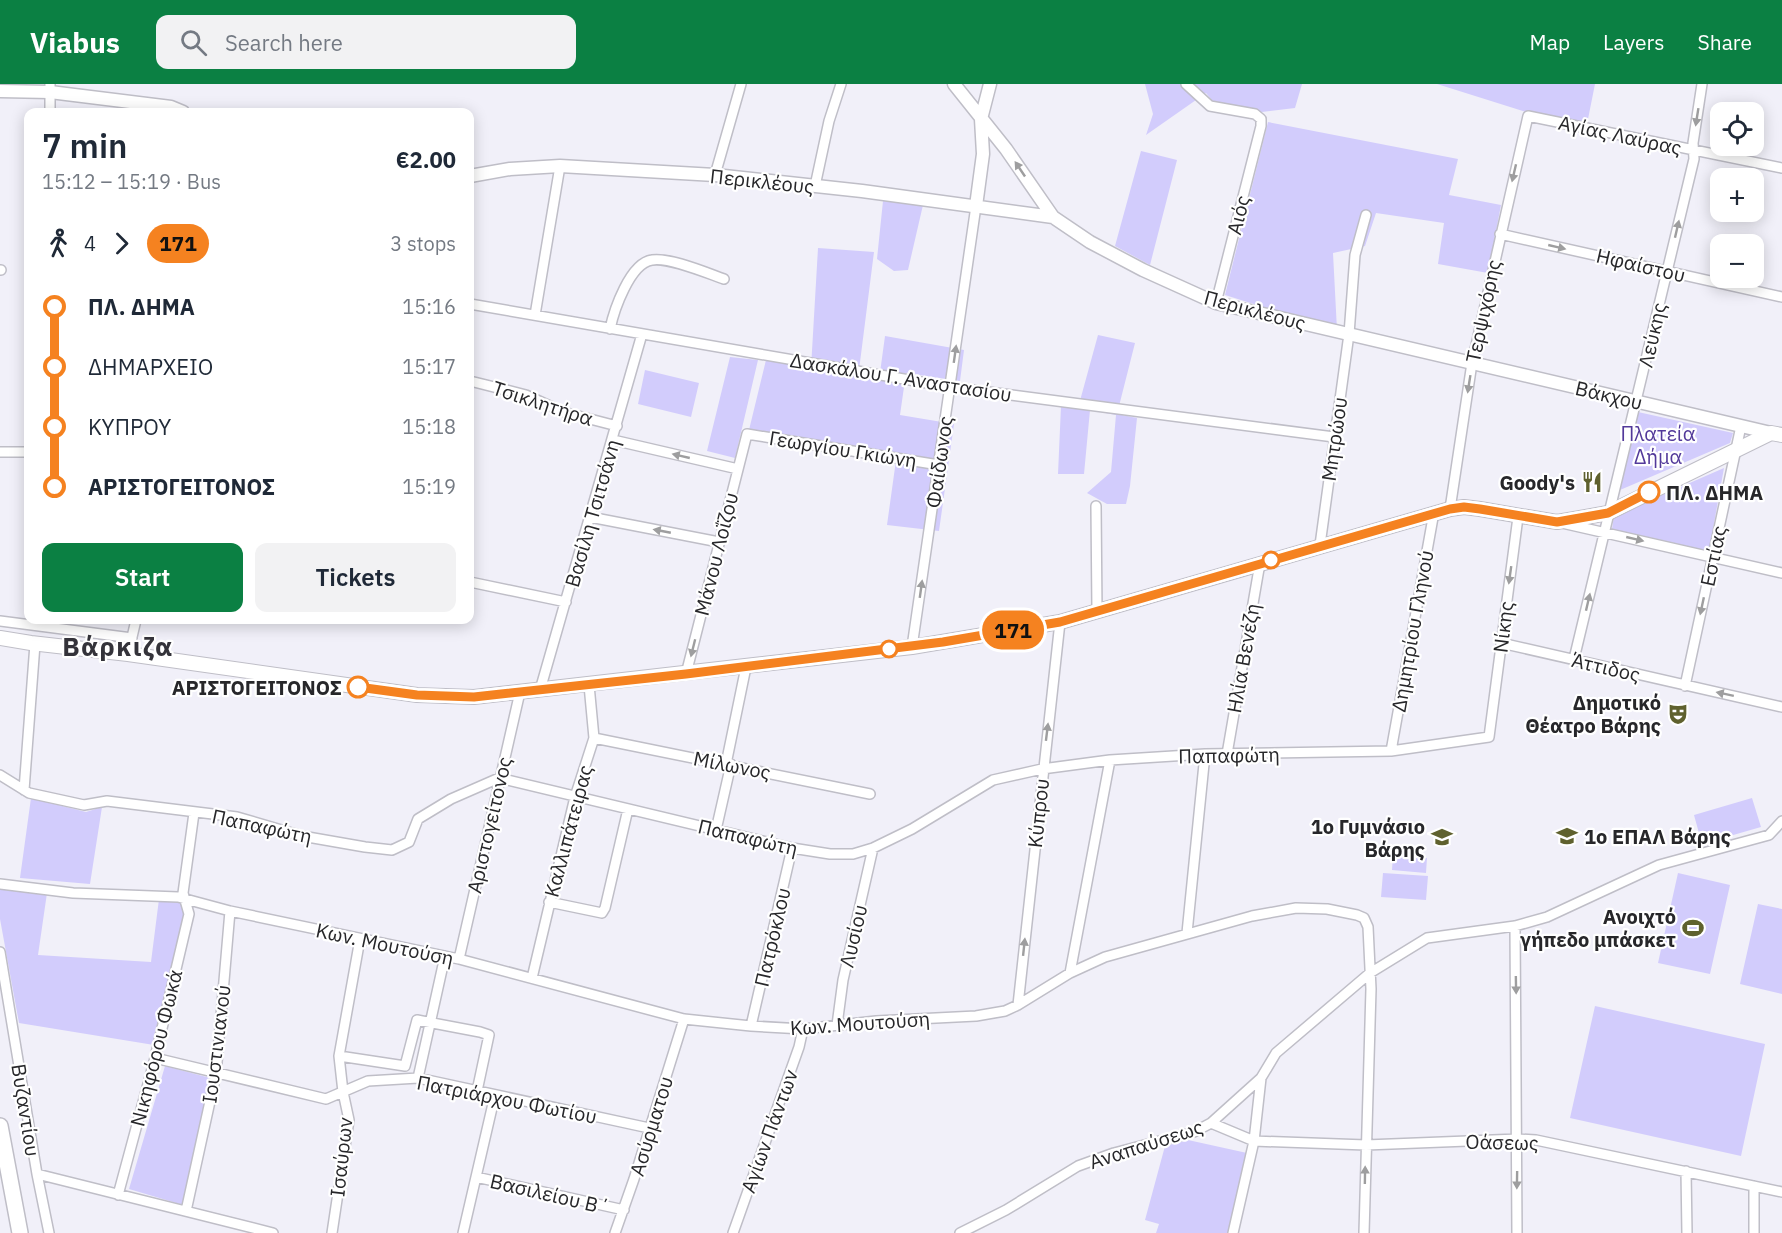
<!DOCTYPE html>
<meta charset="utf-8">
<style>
body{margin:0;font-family:"IBM Plex Sans",sans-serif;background:#f2f2f3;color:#1f2937;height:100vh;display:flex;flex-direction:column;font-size:22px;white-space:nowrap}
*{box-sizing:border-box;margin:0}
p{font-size:20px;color:#747a83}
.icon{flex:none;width:33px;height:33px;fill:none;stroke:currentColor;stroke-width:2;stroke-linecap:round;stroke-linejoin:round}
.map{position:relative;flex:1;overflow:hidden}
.sheet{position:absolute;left:24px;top:24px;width:450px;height:516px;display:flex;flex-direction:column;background:#fff;border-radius:12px;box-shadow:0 3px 15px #0003}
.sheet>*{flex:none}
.badge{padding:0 12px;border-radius:20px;font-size:21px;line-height:39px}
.buttons{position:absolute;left:1710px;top:18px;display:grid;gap:12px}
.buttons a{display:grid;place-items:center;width:54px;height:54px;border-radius:12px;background:#fff;box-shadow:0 3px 15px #0003;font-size:30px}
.map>.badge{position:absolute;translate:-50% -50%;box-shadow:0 0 0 3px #fff}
.legs{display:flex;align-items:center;gap:9px;height:66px;padding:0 18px;font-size:20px}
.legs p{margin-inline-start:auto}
.headline{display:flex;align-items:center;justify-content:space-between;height:102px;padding:0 18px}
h1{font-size:33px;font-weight:600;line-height:45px}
.action{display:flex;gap:12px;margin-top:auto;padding:12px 18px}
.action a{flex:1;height:69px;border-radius:12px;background:#0b8043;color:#fff;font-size:24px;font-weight:600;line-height:69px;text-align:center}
.action a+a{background:#f2f2f3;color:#1f2937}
ul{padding:0 18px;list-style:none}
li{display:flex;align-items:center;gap:21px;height:60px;font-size:22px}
li i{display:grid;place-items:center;width:9px;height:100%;margin:0 8px;background:currentColor}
li i::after{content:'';width:15px;height:15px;margin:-8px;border:4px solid;border-radius:50%;background:#fff}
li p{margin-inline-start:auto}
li:first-child i{background:linear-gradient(#0000 50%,currentColor 0)}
li:last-child i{background:linear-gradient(currentColor 50%,#0000 0)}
header{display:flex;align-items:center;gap:36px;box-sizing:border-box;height:84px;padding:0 30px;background:#0b8043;color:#fff}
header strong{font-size:28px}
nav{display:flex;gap:33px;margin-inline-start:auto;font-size:21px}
.search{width:420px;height:54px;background:#f2f2f3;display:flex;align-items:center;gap:15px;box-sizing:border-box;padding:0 21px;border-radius:12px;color:#747a83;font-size:22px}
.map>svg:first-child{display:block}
</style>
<header>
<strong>Viabus</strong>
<div class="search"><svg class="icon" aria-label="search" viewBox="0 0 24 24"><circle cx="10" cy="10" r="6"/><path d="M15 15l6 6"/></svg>Search here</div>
<nav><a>Map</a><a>Layers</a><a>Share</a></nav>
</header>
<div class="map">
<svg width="1782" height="1149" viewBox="0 0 1782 1149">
<rect width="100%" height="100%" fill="#f1f0f9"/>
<!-- green -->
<path fill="#d2ccfc" d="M1145,0H1302L1295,24L1262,28L1216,21L1206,9L1146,51L1153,30Z
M1437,0H1595L1587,40L1526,28Z
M1268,38L1458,75L1449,111L1501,121L1488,189L1438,180L1444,139L1376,129L1365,162L1333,169L1337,246L1225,211Z
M1141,67L1177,76L1150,181L1115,162Z
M883,117L923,121L908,186L894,187L877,175Z
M818,164L874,168L858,294L879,296L885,252L964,266L960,297L906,289L900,331L954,340L939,447L887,441L897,369L749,346L766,276L811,284Z
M1098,251L1135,259L1117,330L1137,334L1130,402L1126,420H1107L1087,409L1111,388L1116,331L1090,326L1084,390H1058L1061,322L1078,324Z
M730,273L758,276L735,374L707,367Z
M645,286L699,299L691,333L638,320Z
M1638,328L1733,349L1730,359L1620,406Z
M1724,384L1709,467L1612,445L1614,432Z
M31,714L86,728L102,723L90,800L20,794Z
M1752,714L1761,743L1702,760L1694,731Z
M1393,771L1427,774L1426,789L1392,786Z
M1383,789L1428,792L1426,816L1381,813Z
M1678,789L1730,801L1710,890L1658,879Z
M0,804L47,809L38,871L151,878L159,815C170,816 182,815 186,827L154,961L19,939L0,835Z
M1758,820L1782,825V910L1740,900Z
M1595,922L1765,960L1741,1072L1570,1034Z
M165,982L214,995L183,1121L129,1105Z
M1188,1056L1247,1069L1228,1149H1156L1159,1140L1145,1136L1165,1062Z"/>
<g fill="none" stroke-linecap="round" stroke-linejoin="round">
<defs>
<path id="minor" d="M50,0V28
M1186,0L1210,22L1255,30L1261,35V42L1216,219
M715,91L741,0
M815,102L829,37L841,0
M1500,150L1782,213
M0,186H1
M470,220L950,303L1334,353
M535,231L560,82
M610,245C614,226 630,179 652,176C669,173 707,189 724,195
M470,297L526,311L563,328L617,342
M613,356L738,385
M0,368H28
M1096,422L1097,527
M1450,425L1472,279L1528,32L1782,84
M590,433L719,458
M1562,439L1782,489
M1320,461L1349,250L1355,171L1366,131
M470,498L566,518
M0,537L132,554
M1501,559L1782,623
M912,563L976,122
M128,570L136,536
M1574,575L1694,75L1693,59L1702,0
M686,590L747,350L939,381
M1685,602L1741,342
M540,606L642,250
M594,654L870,710
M1391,667L1434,428
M1227,670L1260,479
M726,680L746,583
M0,691L29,709L84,721L107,717L237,733L302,752L365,763L392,766L409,758L418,735L451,715L499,694L792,764L830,770H853L873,764L912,745L993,696L1042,685L1110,676L1205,670L1391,667L1489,653L1518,433
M24,706L35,560
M716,746L731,680
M0,800L73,809L178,813L230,827L459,875L684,935L751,942L803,945L876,937L976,932L1005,927L1018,921L1070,889L1105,873L1252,832L1296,824L1327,825L1357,831L1364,834L1368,843L1371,905L1364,1149
M549,818L602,829L605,824L628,725
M1515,842L1517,1149
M1187,849L1205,670
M0,868L37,1090L49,1149
M459,875L520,608
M1070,889L1110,676
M532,894L575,713L594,654L589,601
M1018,921L1060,538
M837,941L843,896L873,764
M751,942L792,764
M339,972L405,982L417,936L480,948L489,951L477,1007
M155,974L326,1015L368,997L418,994L649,1044
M418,994L445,872
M1211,1039L1254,1057L1366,1061L1518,1055L1536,1056L1782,1108
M1686,1087L1687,1149
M37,1090L273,1149
M476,1093L624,1126
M118,1111L155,974L189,830L183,809L194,729
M186,1127L216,990L230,827
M332,1149L349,1036L343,1008L339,972L360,855
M463,1149L495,1011
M615,1149L634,1095L684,935
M733,1149L799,963L803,945
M960,1149L1006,1126L1078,1082L1114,1069L1194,1048L1211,1039L1261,994L1276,969L1370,889L1427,854L1515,842L1547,833L1659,781L1769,751L1782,737
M1233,1149L1254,1057L1261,994
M1754,1149V1102"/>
<path id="tertiary" d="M954,0L1006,65L1053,133L1090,158L1143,186L1216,219L1771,349
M0,7L50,8L171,23L183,28
M470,92L510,85L560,82L715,91L862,107L1053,133
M976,122L983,70L981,35L990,0"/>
<path id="secondary" d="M0,554L31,559L128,570L417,611L474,613L912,563L1060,538L1450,425L1464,423L1480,425L1557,438L1608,429L1771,349L1782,351"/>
<path id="primary" d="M0,1042L20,1149"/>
</defs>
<!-- minor casing -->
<use href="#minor" stroke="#bfbec7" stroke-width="12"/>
<!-- tertiary casing -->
<use href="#tertiary" stroke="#bfbec7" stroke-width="15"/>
<!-- secondary casing -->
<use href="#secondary" stroke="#bfbec7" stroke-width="16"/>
<!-- primary casing -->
<use href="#primary" stroke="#bfbec7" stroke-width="18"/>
<!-- minor -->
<use href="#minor" stroke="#fff" stroke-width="9"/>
<!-- tertiary -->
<use href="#tertiary" stroke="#fff" stroke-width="12"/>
<!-- secondary -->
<use href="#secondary" stroke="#fff" stroke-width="14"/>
<!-- primary -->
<use href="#primary" stroke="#fff" stroke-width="15"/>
</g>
<!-- one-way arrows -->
<defs><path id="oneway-solid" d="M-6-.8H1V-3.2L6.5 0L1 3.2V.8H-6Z" transform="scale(1.5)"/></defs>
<g fill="#9e9e9f">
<use href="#oneway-solid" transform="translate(1697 33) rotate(99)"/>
<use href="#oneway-solid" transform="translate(1020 85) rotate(-124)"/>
<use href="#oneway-solid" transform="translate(1514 89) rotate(103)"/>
<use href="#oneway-solid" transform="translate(1677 145) rotate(-77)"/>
<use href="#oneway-solid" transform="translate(1557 163) rotate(13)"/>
<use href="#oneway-solid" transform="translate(955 270) rotate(-82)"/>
<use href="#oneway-solid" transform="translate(1469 300) rotate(99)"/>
<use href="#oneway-solid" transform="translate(681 372) rotate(-167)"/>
<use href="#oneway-solid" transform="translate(662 447) rotate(-169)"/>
<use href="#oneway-solid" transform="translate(1635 455) rotate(13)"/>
<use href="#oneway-solid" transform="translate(1510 491) rotate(98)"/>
<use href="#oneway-solid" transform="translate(921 505) rotate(-82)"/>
<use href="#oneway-solid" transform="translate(1588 518) rotate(-77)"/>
<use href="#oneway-solid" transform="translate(1702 522) rotate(102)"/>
<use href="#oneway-solid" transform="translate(693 564) rotate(104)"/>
<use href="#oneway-solid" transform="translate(1725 610) rotate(-168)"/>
<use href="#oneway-solid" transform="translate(1047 648) rotate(-83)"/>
<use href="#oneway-solid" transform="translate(1024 863) rotate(-84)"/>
<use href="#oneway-solid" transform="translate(1516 901) rotate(89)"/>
<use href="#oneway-solid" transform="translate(1365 1091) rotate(-89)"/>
<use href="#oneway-solid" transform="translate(1517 1096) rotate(91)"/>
</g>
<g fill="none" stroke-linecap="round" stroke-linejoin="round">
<defs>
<path id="line-1" d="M358,603L417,611L474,613L686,590L943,558L1060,538L1450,425L1464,423L1480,425L1557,438L1608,429L1649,408"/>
</defs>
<!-- line-1 casing -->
<use href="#line-1" stroke="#fff" stroke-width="14"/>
<!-- line-1 -->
<use href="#line-1" stroke="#f58220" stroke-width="9"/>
</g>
<!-- icons -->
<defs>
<symbol id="restaurant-bare" viewBox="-9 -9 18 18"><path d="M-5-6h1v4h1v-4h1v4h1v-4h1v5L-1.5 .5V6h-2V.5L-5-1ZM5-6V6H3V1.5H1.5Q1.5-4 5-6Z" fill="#5f612e" stroke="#fff" stroke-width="2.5" paint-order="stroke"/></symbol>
<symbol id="theatre-bare" viewBox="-9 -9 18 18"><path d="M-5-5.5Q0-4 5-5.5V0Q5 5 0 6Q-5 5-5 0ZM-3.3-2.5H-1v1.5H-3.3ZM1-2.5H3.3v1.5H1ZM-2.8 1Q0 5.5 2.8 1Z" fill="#5f612e" stroke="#fff" stroke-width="2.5" paint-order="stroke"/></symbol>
<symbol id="school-bare" viewBox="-9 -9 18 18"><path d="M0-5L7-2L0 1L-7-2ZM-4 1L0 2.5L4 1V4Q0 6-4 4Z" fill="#5f612e" stroke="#fff" stroke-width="2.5" paint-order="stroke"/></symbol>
<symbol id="stadium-bare" viewBox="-9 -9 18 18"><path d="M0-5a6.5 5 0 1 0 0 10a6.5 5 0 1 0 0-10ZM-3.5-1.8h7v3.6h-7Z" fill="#5f612e" stroke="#fff" stroke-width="2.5" paint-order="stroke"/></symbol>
</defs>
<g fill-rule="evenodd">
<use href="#restaurant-bare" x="1577" y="383" width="30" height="30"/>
<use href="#theatre-bare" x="1663" y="615" width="30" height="30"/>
<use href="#school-bare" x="1552" y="737" width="30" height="30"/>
<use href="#school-bare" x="1427" y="738" width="30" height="30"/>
<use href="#stadium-bare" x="1678" y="829" width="30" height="30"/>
</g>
<!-- markers -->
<g fill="#fff" stroke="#f58220" stroke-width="3">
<circle cx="1649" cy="408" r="10"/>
<circle cx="1271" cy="476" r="8"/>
<circle cx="889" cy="565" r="8"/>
<circle cx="358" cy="603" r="10"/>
</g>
<g text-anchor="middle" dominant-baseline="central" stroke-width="4.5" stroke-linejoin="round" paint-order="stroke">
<!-- street labels -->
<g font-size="20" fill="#27272a" stroke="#fff">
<text transform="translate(1620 51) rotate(12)">Αγίας Λαύρας</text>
<text transform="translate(762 97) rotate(6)">Περικλέους</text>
<text transform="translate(1238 131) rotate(-76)">Αιός</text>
<text transform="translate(1641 181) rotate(13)">Ηφαίστου</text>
<text transform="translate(1255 226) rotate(15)">Περικλέους</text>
<text transform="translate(1483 227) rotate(-78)">Τερψιχόρης</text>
<text transform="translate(1652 251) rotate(-77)">Λεύκης</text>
<text transform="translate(901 293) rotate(9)">Δασκάλου Γ. Αναστασίου</text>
<text transform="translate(1609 311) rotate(13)">Βάκχου</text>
<text transform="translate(543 319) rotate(18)">Τσικλητήρα</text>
<text transform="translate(1334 355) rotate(-82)">Μητρώου</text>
<text transform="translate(843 365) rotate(9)">Γεωργίου Γκιώνη</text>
<text transform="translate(939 378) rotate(-82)">Φαίδωνος</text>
<text transform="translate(592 429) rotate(-74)">Βασίλη Τσιτσάνη</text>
<text transform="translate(716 470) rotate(-76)">Μάνου Λοΐζου</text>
<text transform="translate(1713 472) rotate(-78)">Εστίας</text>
<text transform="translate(1503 543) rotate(-83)">Νίκης</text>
<text transform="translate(1412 547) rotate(-80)">Δημητρίου Γληνού</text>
<text transform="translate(1243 574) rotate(-80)">Ηλία Βενέζη</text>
<text transform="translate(1606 583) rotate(13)">Άττιδος</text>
<text transform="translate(1229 671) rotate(-1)">Παπαφώτη</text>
<text transform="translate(732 681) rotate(11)">Μίλωνος</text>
<text transform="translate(1038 729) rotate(-84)">Κύπρου</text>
<text transform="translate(489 741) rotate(-77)">Αριστογείτονος</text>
<text transform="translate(262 742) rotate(12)">Παπαφώτη</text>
<text transform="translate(568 747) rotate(-75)">Καλλιπάτειρας</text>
<text transform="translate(748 753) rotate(13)">Παπαφώτη</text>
<text transform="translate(853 852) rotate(-77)">Λυσίου</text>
<text transform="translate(772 853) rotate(-77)">Πατρόκλου</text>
<text transform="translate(385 860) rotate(12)">Κων. Μουτούση</text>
<text transform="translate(860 939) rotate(-4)">Κων. Μουτούση</text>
<text transform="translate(216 960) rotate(-83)">Ιουστινιανού</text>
<text transform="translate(156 964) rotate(-76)">Νικηφόρου Φωκά</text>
<text transform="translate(507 1015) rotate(11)">Πατριάρχου Φωτίου</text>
<text transform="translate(26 1026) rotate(81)">Βυζαντίου</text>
<text transform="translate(651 1042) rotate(-73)">Ασύρματου</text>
<text transform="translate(769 1047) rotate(-70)">Αγίων Πάντων</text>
<text transform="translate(1502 1058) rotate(1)">Οάσεως</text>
<text transform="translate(1146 1060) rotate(-18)">Αναπαύσεως</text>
<text transform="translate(341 1073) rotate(-84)">Ισαύρων</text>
<text transform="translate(550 1110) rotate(13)">Βασιλείου Β΄</text>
</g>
<!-- park labels -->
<g font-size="20" fill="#52399a" stroke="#fff">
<text x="1658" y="349">Πλατεία<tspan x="1658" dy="23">Δήμα</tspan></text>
</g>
<!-- poi labels -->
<g font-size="20" font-weight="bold" fill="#27272a" stroke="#fff" text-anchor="end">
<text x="1575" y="398">Goody's</text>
<text x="1661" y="618">Δημοτικό<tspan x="1661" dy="23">Θέατρο Βάρης</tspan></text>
<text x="1425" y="742">1ο Γυμνάσιο<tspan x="1425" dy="23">Βάρης</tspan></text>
<text x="1584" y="752" text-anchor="start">1ο ΕΠΑΛ Βάρης</text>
<text x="1676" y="832">Ανοιχτό<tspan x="1676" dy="23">γήπεδο μπάσκετ</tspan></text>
</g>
<!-- stop labels -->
<g font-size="20" font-weight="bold" fill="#27272a" stroke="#fff" text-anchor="start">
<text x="1666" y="408">ΠΛ. ΔΗΜΑ</text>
<text x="342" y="603" text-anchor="end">ΑΡΙΣΤΟΓΕΙΤΟΝΟΣ</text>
</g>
<!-- district labels -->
<g font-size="26" font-weight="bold" letter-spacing="1.5" fill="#34333a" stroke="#fff">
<text x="118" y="562">Βάρκιζα</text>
</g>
</g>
</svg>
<div class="buttons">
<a><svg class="icon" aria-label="locate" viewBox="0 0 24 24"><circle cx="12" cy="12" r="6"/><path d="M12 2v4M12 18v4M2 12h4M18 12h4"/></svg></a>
<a>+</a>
<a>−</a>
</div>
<b class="badge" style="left:1013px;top:546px;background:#f58220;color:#111">171</b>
<section class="sheet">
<div class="headline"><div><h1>7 min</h1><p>15:12 – 15:19 · Bus</p></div><b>€2.00</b></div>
<div class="legs"><svg class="icon" aria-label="walk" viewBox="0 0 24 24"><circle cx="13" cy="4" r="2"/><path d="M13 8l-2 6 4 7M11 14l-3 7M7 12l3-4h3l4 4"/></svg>4<svg class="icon" aria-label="forward" viewBox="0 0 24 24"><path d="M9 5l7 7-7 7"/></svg><b class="badge" style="background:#f58220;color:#111">171</b><p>3 stops</p></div>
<ul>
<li><i style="color:#f58220"></i><b>ΠΛ. ΔΗΜΑ</b><p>15:16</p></li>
<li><i style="color:#f58220"></i><span>ΔΗΜΑΡΧΕΙΟ</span><p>15:17</p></li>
<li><i style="color:#f58220"></i><span>ΚΥΠΡΟΥ</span><p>15:18</p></li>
<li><i style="color:#f58220"></i><b>ΑΡΙΣΤΟΓΕΙΤΟΝΟΣ</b><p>15:19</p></li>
</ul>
<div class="action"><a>Start</a><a>Tickets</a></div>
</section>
</div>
